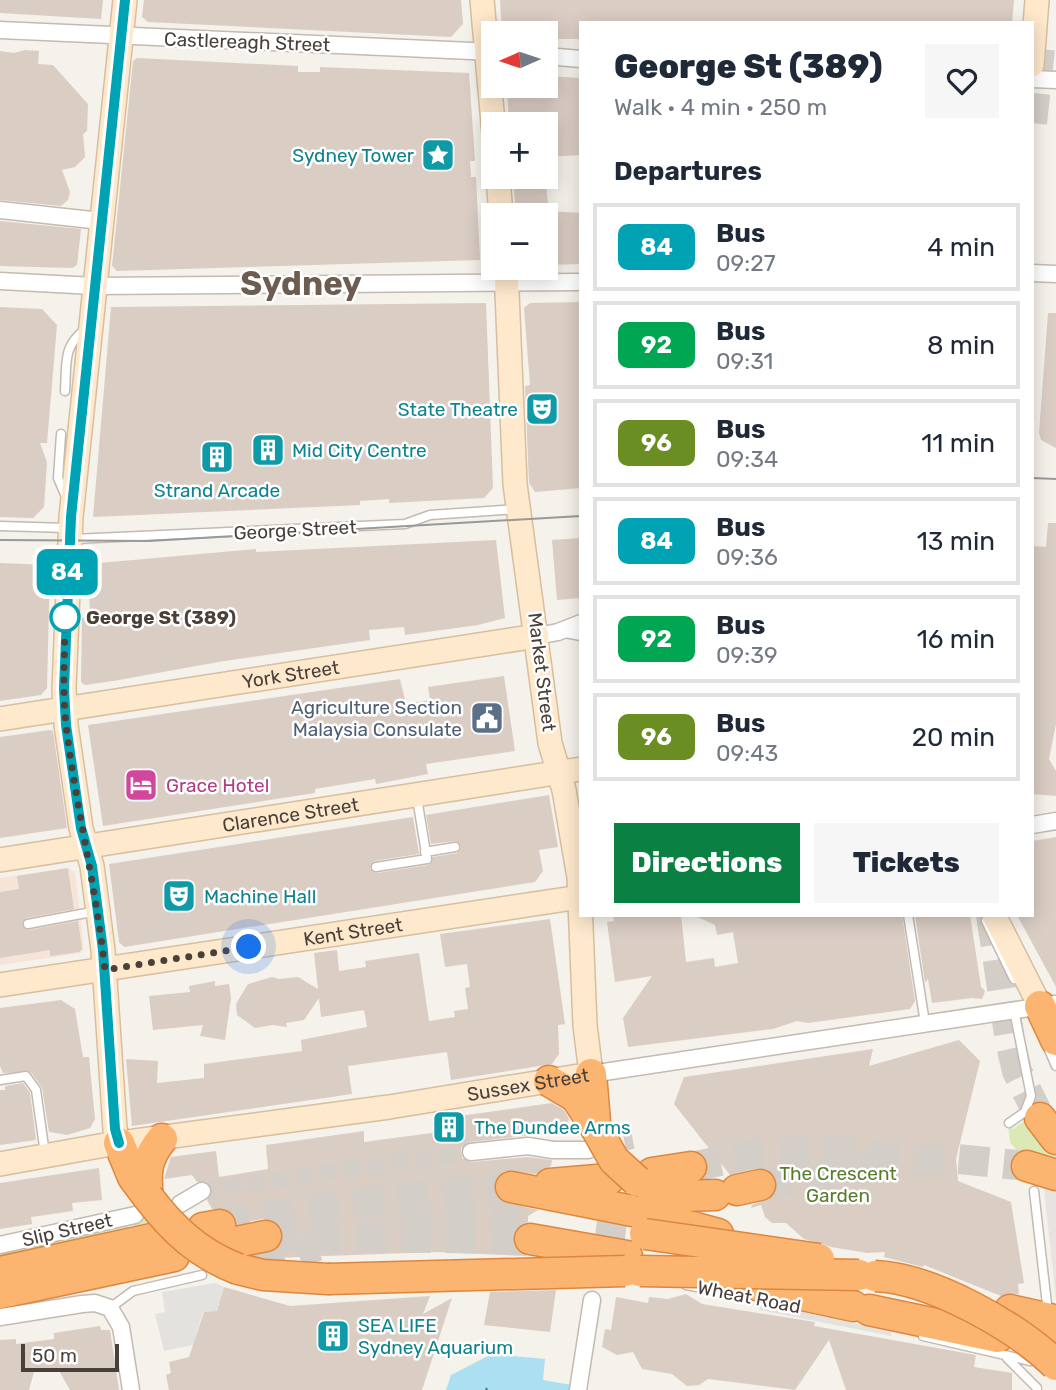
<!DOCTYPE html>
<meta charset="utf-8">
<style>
body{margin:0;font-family:Rubik,sans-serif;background:#f6f6f7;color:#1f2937;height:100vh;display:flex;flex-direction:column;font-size:26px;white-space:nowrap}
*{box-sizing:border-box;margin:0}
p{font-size:23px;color:#747a83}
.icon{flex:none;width:38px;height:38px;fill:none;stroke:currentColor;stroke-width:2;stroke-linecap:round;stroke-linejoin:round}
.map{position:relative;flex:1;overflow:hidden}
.details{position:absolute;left:579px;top:21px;width:455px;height:896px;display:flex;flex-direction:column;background:#fff;border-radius:0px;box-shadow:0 4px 18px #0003}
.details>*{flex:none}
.badge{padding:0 14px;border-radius:10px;font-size:24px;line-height:46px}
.needle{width:46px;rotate:267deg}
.buttons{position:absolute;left:481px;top:21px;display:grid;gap:14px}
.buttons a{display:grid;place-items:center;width:77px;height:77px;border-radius:0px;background:#fff;box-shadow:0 4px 18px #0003;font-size:35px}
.scale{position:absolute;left:21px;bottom:18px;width:98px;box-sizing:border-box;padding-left:7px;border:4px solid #4a4039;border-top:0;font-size:19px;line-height:24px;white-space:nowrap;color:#4a4039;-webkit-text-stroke:5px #fff;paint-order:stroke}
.you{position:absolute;width:35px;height:35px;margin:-18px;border:5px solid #fff;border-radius:50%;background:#1a73e8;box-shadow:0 0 0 10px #1a73e833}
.map>.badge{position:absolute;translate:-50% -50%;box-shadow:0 0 0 4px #fff}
h2{padding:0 35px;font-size:26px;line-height:63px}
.round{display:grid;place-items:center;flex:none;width:74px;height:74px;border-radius:0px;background:#f6f6f7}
.overview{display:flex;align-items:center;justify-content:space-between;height:119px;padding:0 35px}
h1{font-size:33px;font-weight:800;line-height:52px}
.button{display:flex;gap:14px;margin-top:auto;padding:14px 35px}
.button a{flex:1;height:80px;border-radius:0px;background:#0b8043;color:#fff;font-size:28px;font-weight:800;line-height:80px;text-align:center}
.button a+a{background:#f6f6f7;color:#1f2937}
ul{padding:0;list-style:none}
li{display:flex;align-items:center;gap:21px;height:88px;margin:0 14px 10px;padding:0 21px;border:4px solid #e0e1e3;border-radius:0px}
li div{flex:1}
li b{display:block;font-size:26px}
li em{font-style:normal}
li .badge{min-width:77px;font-weight:700;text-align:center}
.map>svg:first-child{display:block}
</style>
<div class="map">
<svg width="1056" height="1390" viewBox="0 0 1056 1390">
<rect width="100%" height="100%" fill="#f5f1eb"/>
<!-- commercial -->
<path fill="#f6e4d8" d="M68,868L75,872L84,948L81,953L0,965V878Z"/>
<!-- industrial -->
<path fill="#e8e3e0" d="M1045,1185L1056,1189V1301L1044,1189Z"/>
<!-- green -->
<path fill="#dae9b5" d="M1027,1119L1056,1152V1167L1027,1171L1022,1184L1021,1155L1010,1142L1008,1125L1013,1129Z
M150,1218L155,1226L0,1263V1250L128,1223L129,1229L134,1228L133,1222Z"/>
<!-- parking -->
<path fill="#e4e2df" d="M215,1283L224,1287L217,1311L203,1312L193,1345L164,1351L155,1314L165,1312L162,1292Z
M761,1302L891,1332V1336L759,1310Z"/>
<!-- water -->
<path fill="#aae0f0" d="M492,1354L545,1359L543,1380L572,1385L571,1390H446L451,1375Z"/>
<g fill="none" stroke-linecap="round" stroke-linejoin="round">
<!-- ferry -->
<path stroke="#2b7b95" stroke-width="2" stroke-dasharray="9 7" stroke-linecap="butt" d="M486,1388L487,1390"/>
</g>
<!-- building -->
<path fill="#dacdc4" d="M0,0H103L101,19L0,13Z
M144,0H461L463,24L451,37L148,22L142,17Z
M500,0H1014L1012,23H581V39H546V33H502Z
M25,50L39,51L38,64L53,65L88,104L87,131L83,134L85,157L75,167L62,170L70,192L68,200L61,206L0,200V51L14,53Z
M137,58L298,66V72H320V67L469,73L475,161H470L471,177H476L480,260L117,271L112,266L133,61Z
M546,76L581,78V155L546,157V124H509L507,86H546Z
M513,177H545L549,211L581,213V264L546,265V215H516Z
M0,221L81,229L77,265L72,268L0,266Z
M581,302V488L535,492L529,483L525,386L530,385L524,308L530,303Z
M486,303L493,488L484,498L389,503V499L360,501V505L93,517L111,307Z
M0,307L42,309L57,325L47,443H40L47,462L44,507L33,518L0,517Z
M1048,313H1056V448L1041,440L1039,433Z
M1048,523H1056V724L1049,759L1056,771V796L1032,794V546L1046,547Z
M581,538V598L557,600L552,540Z
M496,540L505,618L478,625L405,635L404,627L369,630L370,640L224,661L113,681L85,685L81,682L82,618H90L88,564L256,549V552Z
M0,563L50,565L47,688L41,695L0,701Z
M504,676L515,751L426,764L428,774L376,784L375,779L315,789V793L103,826L88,725L400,679L406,704L430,700L428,687Z
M50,730L53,731L67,828L0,838V737Z
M549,795L558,847L539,850L543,871L535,882L124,947L119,942L109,864L413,817L419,854L374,861L370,869L377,873L428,865L433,857L457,853L461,847L455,841L431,844L426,815Z
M1056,837V987L1017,915H1032V841Z
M68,868L74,909L27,918L22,925L29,930L78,921L82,949L79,952L50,956V950L0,958V892L19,889L17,876Z
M613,915H681L686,962L714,958L715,967L738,963L733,932L717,935L715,925L693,915H902L915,1001L910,1009L808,1023L797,1021L773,1029L628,1047L623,1018L652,976L615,982L607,922L614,921Z
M915,915H970L981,987L985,991L982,999L972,998L932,1003L928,979L925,983Z
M550,919L565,1024L558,1025L559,1054L552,1064L451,1080L447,1052L348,1066L352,1094L132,1126L126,1059L158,1061L157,1083L204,1078V1064L302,1051L301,1040L367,1027L364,1010L321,1017L319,998L304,1020L286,1023L287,1027L273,1025L255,1028L237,1015L236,1004L248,984L272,977L279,979L298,977L318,989L314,953L337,950L339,971L366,967L365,961L419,953L429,1021L455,1017L454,1011L468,1009L465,988L470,987L467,964L445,967L440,934Z
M215,981V986L229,984L231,998L225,1040L200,1036L203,1025L153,1030L149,996L190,992L189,986Z
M61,1000L75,1009L83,1057H89L95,1119L90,1128L67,1135L49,1132L42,1088L31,1072L3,1073L0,1066V1008Z
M959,1040L980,1061L956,1159L958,1181L1011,1202L1024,1283L1018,1284L1019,1294L1001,1296L924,1265L923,1267L884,1257L885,1252L867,1253L831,1247L804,1239L786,1223H772L765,1217L761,1205L751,1208L752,1205L772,1197L777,1190L773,1174L757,1168L730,1175L674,1104L684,1077L873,1049L869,1066Z
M23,1083L30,1093L36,1140L0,1145V1090H5V1086Z
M552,1103L564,1110L569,1119L566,1131L470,1142L461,1148L462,1158L471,1162L528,1157L552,1160L551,1166L536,1174L505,1171L494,1183V1192L500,1201L538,1210L528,1216V1222L517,1227L513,1235L514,1246L527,1256L435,1252L272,1258L270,1253L283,1241L279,1224L263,1219L237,1224L234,1214L227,1209H212L207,1200L212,1192L208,1182H197L192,1175L164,1179L171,1157L216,1151L219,1177L268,1169L266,1145L364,1131V1142L439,1132L438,1119Z
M99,1168L102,1200L72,1203L73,1211L31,1217L32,1224L0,1229V1183Z
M224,1287L290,1306L430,1296L423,1314L452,1298L422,1390H169L166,1375L171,1373L169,1362L189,1357L204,1312L217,1311Z
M556,1290L550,1332L484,1325L490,1292Z
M686,1294L702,1304L815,1322L814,1326L976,1355L974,1367L1012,1373V1390H846L829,1340L795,1390L708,1379L699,1385L687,1386L672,1374L642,1369L633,1352L617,1355L602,1347L605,1329L611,1330L616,1297L648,1303L649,1297L668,1299Z
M100,1326L101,1330H110L119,1390H70L58,1369L34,1372L29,1390H0V1340L16,1339V1344L54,1339V1333Z"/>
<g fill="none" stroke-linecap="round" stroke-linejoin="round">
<!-- street-tunnel -->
<path stroke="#d3cec7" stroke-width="16" stroke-dasharray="16 8" stroke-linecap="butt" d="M601,1147L633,1141
M202,1191L471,1152"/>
<!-- highway-tunnel -->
<path stroke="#d3cec7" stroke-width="30" stroke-dasharray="30 15" stroke-linecap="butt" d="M1032,123L1040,49
M991,915L1010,1041L1017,1071L1040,1118
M691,1167L758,1153L829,1150L915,1160L957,1159L1027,1166
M760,1185L876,1166
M401,1216L452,1215L535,1220
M220,1225L339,1204L511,1187
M596,1228L645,1234
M266,1236L528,1239
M255,1264L318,1246"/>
<defs>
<path id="lane" d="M65,391C67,364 62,346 86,329
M61,434L58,478L67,499
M0,526L67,528
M73,539L405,524L430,515L516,509
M565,633L581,636
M425,852L455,847
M376,867L427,859L417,798
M908,915L925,1023
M986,921L1014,979
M28,924L97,911
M1046,1043L1056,1066
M0,1080L26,1076L36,1090L45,1154
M1009,1123L1025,1112L1031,1096L1014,1010
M1034,1191L1048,1313
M686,1285L736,1294
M110,1308L133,1291L202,1275
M923,1336L1030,1361
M1007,1358L1037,1388"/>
<path id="street" d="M0,30L494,52
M546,56L581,59
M1032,79L1056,80
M0,210L101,221
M1032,273L1056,274
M0,281L94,286L581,282
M537,636L558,632L581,623
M1032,825L1056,821
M591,1074L1056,1004
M471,1152L528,1146L553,1150H588
M180,1204L202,1191
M0,1245L135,1215
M0,1317L82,1304L95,1303L110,1308L121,1327L131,1390
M578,1390L592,1300"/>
<g id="secondary">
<path d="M482,0L494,134"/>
<path d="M1032,65L1037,0"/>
<path d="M498,177L501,215"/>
<path id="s1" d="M0,719L537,636"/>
<path id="s2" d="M0,860L581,769"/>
<path d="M994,915L1040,1006"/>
<path id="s3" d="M0,985L580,897"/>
<path d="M119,1143L115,1129L103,950L92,866L81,828L66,725L64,689L71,517L125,0"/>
<path id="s4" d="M0,1164L105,1145L389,1107L591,1074L585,1025L579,877L564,790L550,743L515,484L506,268"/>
</g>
<path id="highway" d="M1040,1006L1056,1040
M591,1074L595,1122
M549,1081L576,1097L596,1128
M1040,1118L1056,1139
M119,1143L133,1177L148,1197
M1027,1166L1056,1175
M652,1173L691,1167
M550,1184L609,1179
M511,1187L633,1211
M651,1189L685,1196L715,1195
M737,1190L760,1185
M148,1197C145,1174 146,1158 162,1139
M647,1215L718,1234
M203,1228L220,1225
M530,1239L627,1256
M226,1244L266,1236
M238,1269L263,1275L328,1279
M0,1272L156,1238
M734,1280L853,1306
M0,1293L174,1256
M869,1310L998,1337
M1010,1310L1050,1319
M1055,1344H1056"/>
</defs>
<!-- lane casing -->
<use href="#lane" stroke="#c4bab1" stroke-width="11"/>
<!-- street casing -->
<use href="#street" stroke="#c4bab1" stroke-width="19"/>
<!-- secondary casing -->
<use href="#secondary" stroke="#d7be9e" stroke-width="26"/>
<!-- highway casing -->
<use href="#highway" stroke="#dc873f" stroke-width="33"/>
<!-- lane -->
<use href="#lane" stroke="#fff" stroke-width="8"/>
<!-- street -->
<use href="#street" stroke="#fff" stroke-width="16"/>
<!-- secondary -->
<use href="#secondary" stroke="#fee9cd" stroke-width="23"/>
<!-- highway -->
<use href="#highway" stroke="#fcb570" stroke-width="30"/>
<!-- tram -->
<path stroke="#999" stroke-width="2" d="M1032,478L1056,479
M0,540L149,541L581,516"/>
<defs>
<path id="highway-bridge" d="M596,1128L614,1160L637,1181
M148,1197C173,1230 199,1254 238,1269
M645,1234L819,1259
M640,1271L859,1275
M875,1276C931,1278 1016,1326 1056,1365
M328,1279L625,1271"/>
</defs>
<!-- highway-bridge casing -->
<use href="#highway-bridge" stroke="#dc873f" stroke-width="33" stroke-linecap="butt"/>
<!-- highway-bridge -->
<use href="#highway-bridge" stroke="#fcb570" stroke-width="30"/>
</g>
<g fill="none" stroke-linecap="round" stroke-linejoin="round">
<defs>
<path id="line" d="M119,1143L115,1129L103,950L92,866L81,828L66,725L64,689L71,517L125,0"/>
</defs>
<!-- line casing -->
<use href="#line" stroke="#fff" stroke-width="16"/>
<!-- line -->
<use href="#line" stroke="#00a3b4" stroke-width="10"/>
<!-- walk -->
<path stroke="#4a4039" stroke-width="7" stroke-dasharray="0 12.6" d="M65,617C65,653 62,689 66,725C76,807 96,887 105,970L249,947"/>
</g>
<!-- icons -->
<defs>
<symbol id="sight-square" viewBox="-11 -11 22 22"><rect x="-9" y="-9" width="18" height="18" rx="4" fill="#0f9aa8" stroke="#fff"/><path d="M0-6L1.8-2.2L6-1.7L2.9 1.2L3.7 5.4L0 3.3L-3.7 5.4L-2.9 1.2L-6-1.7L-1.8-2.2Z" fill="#fff"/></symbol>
<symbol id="theatre-square" viewBox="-11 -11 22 22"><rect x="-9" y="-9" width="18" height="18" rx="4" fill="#0f9aa8" stroke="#fff"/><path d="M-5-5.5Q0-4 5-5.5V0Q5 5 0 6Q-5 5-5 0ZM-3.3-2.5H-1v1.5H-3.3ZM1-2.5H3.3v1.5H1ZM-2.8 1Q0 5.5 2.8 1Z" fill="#fff"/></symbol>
<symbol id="building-square" viewBox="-11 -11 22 22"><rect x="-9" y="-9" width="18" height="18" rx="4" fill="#0f9aa8" stroke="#fff"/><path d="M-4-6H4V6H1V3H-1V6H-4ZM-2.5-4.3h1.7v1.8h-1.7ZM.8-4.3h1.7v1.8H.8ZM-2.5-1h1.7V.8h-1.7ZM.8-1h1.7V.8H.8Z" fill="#fff"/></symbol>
<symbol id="civic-square" viewBox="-11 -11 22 22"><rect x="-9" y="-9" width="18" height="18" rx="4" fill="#5c6f8a" stroke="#fff"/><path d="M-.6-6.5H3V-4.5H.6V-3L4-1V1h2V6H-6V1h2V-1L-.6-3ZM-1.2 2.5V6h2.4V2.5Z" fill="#fff"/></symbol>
<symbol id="hotel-square" viewBox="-11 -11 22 22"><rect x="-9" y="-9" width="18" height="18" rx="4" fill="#d1479c" stroke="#fff"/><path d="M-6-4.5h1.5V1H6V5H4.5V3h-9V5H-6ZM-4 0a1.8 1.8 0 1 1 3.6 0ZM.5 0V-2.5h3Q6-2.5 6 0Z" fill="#fff"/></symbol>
</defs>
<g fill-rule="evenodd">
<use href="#sight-square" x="419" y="136" width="38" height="38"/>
<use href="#theatre-square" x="523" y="390" width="38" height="38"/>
<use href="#building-square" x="249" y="431" width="38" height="38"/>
<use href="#building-square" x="198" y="438" width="38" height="38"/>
<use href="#civic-square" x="468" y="699" width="38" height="38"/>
<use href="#hotel-square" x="122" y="766" width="38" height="38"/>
<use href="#theatre-square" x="160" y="877" width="38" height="38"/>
<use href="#building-square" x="430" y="1108" width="38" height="38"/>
<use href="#building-square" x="314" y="1317" width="38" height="38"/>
</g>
<!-- markers -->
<circle fill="#fff" stroke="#00a3b4" stroke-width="3.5" cx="65" cy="617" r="14"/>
<g text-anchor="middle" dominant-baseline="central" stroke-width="5" stroke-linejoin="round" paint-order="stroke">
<!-- street labels -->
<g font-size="19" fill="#4a4039" stroke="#fff">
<text transform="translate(247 42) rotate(2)">Castlereagh Street</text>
<text transform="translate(295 530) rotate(-3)">George Street</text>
<text transform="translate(542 672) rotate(83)">Market Street</text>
<text stroke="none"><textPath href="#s1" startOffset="294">York Street</textPath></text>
<text stroke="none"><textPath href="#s2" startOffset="294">Clarence Street</textPath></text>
<text stroke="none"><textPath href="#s3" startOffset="357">Kent Street</textPath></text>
<text stroke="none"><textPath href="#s4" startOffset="534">Sussex Street</textPath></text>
<text transform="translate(67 1230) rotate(-13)">Slip Street</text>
<text transform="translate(749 1297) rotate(11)">Wheat Road</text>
</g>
<!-- culture labels -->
<g font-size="19" fill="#0d838f" stroke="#fff" text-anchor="start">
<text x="414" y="155" text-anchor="end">Sydney Tower</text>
<text x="518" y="409" text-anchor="end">State Theatre</text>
<text x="292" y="450">Mid City Centre</text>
<text x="217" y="490" text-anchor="middle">Strand Arcade</text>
<text x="204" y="896">Machine Hall</text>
<text x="474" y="1127">The Dundee Arms</text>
<text x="358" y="1325">SEA LIFE<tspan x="358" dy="22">Sydney Aquarium</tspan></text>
</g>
<!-- stop labels -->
<g font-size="19" font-weight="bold" fill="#4a4039" stroke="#fff" text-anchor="start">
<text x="86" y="617">George St (389)</text>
</g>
<!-- service labels -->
<g font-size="19" fill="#4e5e75" stroke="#fff" text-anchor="end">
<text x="462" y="707">Agriculture Section<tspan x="462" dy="22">Malaysia Consulate</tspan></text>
</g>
<!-- hotel labels -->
<g font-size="19" fill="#b23c85" stroke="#fff" text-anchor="start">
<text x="166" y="785">Grace Hotel</text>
</g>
<!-- park labels -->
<g font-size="19" fill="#587c2c" stroke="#fff">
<text x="838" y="1173">The Crescent<tspan x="838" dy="22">Garden</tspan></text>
</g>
<!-- town labels -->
<g font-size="33" font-weight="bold" fill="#6d5c50" stroke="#fff">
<text x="301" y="283">Sydney</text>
</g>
</g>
</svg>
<div class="buttons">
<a><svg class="needle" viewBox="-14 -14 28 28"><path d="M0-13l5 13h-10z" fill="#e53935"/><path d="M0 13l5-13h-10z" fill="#747a83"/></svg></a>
<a>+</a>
<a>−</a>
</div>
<div class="scale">50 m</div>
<div class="you" style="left:249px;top:947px"></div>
<b class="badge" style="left:67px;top:572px;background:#00a3b4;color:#fff">84</b>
<section class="details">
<div class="overview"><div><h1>George St (389)</h1><p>Walk · 4 min · 250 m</p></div><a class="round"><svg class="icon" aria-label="heart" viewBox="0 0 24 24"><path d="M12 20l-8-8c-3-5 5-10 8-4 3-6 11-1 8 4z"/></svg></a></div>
<h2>Departures</h2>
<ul>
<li><span class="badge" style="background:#00a3b4;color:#fff">84</span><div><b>Bus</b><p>09:27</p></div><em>4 min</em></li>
<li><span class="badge" style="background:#00a651;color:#fff">92</span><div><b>Bus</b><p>09:31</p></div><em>8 min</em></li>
<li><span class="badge" style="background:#6b8e23;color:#fff">96</span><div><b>Bus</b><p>09:34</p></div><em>11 min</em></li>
<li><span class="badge" style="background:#00a3b4;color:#fff">84</span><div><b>Bus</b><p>09:36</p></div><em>13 min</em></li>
<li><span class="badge" style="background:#00a651;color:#fff">92</span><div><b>Bus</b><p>09:39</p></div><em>16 min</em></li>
<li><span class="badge" style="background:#6b8e23;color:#fff">96</span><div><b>Bus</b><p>09:43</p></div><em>20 min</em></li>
</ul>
<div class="button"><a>Directions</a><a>Tickets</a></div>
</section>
</div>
